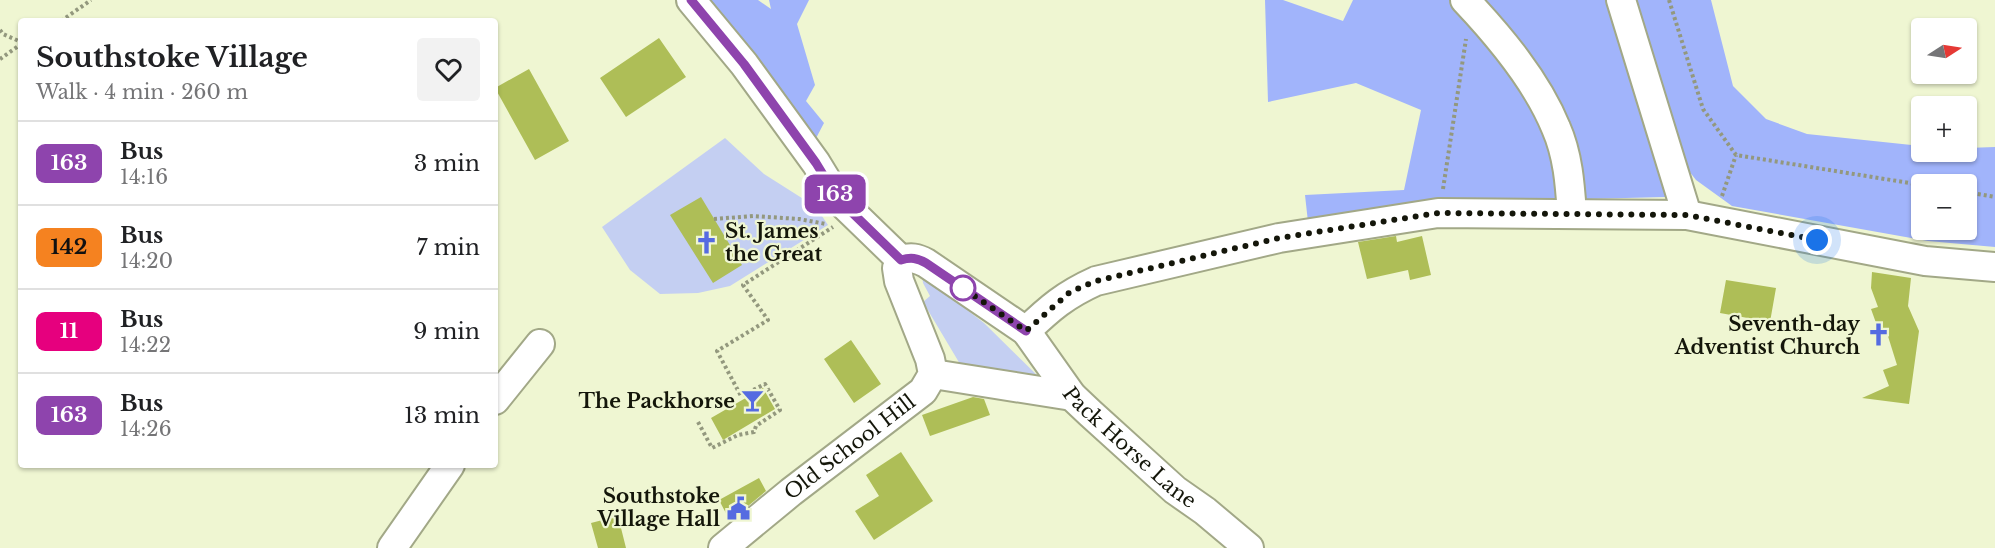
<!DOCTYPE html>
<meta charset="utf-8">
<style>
body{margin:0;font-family:"Libre Baskerville",serif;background:#f2f2f2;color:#202124;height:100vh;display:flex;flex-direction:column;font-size:22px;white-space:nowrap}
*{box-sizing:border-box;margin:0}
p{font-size:20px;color:#757577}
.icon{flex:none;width:33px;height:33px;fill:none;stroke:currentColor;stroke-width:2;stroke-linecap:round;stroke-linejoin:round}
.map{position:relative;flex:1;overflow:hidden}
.details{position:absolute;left:18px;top:18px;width:480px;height:450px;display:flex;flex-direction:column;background:#fff;border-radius:6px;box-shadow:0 2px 4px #0004}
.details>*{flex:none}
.badge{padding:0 12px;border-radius:9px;font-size:21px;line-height:39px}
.needle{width:39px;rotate:78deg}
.tools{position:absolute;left:1911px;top:18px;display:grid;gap:12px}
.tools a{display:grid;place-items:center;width:66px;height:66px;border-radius:6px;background:#fff;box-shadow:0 2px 4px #0004;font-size:30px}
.you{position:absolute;width:30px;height:30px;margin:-15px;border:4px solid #fff;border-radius:50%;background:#1a73e8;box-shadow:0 0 0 9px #1a73e833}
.map>.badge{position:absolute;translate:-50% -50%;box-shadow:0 0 0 3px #fff}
.round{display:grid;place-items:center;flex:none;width:63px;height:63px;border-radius:6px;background:#f2f2f2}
.overview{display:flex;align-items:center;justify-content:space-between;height:102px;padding:0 18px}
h1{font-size:28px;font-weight:700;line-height:45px}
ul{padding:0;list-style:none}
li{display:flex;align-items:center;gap:18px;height:84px;padding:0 18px;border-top:2px solid #e0e0e0}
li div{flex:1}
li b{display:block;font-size:22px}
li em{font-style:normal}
li .badge{min-width:66px;font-weight:700;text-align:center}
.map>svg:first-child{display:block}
</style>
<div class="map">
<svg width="1995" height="548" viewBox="0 0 1995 548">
<rect width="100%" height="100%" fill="#eff6d2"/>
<!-- green -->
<path fill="#c4cff2" d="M725,138L764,174L816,207L828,225L730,286L698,293L660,294L630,270L602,227Z
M922,275L984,323L1045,383L969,369L960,364L923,302L930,296L923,283Z"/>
<!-- forest -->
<path fill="#a1b4fb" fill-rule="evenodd" d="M686,0H758L771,9L769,0H809L797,24L815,85L806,101L824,123L814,142L794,141L764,118L752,84Z
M1265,0H1283L1343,21L1353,0H1610L1666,197L1428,203L1308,222L1305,195L1404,190L1421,110L1356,83L1268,102Z
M1629,0H1711L1733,86L1766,119L1807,134L1921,146L1922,152H1966L1967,148L1995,147V247L1928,241L1732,206L1696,180L1675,153ZM1922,184H1966V230H1922Z"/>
<!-- building -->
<path fill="#aebe57" d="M659,38L686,77L626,117L600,78Z
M529,69L569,141L535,160L495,88Z
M701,197L742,265L713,283L670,215Z
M1396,236L1397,242L1422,236L1431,275L1410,280L1408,270L1367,279L1358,242Z
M1872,272L1911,278L1908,306L1919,331L1909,404L1862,398L1889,386L1883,370L1897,365L1887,333L1880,334L1871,309L1878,307L1871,288Z
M1726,280L1776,288L1770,322L1720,313Z
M851,340L881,384L854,403L824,359Z
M763,388L775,409L723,440L711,418Z
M973,397L984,399L990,415L930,436L922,415Z
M901,452L933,501L874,540L855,511L879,496L866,475Z
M759,478L766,491L730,521L719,500Z
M618,516L626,548H598L591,523Z"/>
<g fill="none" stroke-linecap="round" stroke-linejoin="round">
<defs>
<g id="minor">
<path id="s1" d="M691,0L744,64L816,163L838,199L901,260C911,257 917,258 926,263L1026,331L1072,396L1090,413L1175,490L1205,511L1249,548"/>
<path d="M1465,0C1500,37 1537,81 1556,128C1568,155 1570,185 1572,214"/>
<path d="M1621,0L1687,215"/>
<path d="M1026,331C1050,308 1065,295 1096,281L1279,238L1438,213L1687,215L1925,261L1995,267"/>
<path d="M933,374L1072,396"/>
<path d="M495,400L540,344"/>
<path d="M392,548L450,465"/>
<path id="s2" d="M723,548L791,492L923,391L933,374L930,359L899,281L897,268L901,260"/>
</g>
</defs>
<!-- minor casing -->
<use href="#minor" stroke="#a2a887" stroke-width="32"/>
<!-- path -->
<path stroke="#93987e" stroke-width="4" stroke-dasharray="3 3" stroke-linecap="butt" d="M1669,0L1703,109L1736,155L1922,185
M61,21L91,0
M0,30L3,34L21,42
M0,59L21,44
M1443,189L1466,39
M1966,192L1995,197
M1722,196L1736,155
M714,219L753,216L799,219L826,224
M698,422L712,448L738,435L754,432L756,426L780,410L765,384L741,396L717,351L768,320L743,285L833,227"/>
<!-- minor -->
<use href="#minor" stroke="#fff" stroke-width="28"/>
</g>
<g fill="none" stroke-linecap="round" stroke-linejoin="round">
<defs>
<path id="line" d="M691,0L744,64L816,163L838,199L901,260C911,257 917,258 926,263L1026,331"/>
</defs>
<!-- line casing -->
<use href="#line" stroke="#fff" stroke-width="14"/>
<!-- line -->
<use href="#line" stroke="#8e44ad" stroke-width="9"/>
<!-- walk -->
<path stroke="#14160a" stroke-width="6" stroke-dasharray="0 10.8" d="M963,288L960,286L1026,331L1070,292L1096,281L1279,238L1438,213L1687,215L1817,240"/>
</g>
<!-- icons -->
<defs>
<symbol id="church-bare" viewBox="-9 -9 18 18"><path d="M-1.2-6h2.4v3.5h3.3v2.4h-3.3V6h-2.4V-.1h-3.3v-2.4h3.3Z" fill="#556be1" stroke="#eff6d2" stroke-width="2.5" paint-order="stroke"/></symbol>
<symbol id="bar-bare" viewBox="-9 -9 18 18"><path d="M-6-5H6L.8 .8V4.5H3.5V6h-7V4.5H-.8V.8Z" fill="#556be1" stroke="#eff6d2" stroke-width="2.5" paint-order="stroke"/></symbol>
<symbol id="civic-bare" viewBox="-9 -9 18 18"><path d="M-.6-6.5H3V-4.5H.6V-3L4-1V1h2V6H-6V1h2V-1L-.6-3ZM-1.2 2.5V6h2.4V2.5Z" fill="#556be1" stroke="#eff6d2" stroke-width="2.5" paint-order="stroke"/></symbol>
</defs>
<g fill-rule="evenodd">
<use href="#church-bare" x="690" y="226" width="33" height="33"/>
<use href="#church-bare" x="1862" y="318" width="33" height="33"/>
<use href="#bar-bare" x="736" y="384" width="33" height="33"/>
<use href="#civic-bare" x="722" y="492" width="33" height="33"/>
</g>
<!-- markers -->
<circle fill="#fff" stroke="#8e44ad" stroke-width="3" cx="963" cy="288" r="12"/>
<g text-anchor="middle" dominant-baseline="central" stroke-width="4.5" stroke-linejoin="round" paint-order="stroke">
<!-- poi labels -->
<g font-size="20" font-weight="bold" fill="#14160a" stroke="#eff6d2" text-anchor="end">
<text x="725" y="231" text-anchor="start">St. James<tspan x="725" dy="23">the Great</tspan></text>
<text x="1860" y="324">Seventh-day<tspan x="1860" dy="23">Adventist Church</tspan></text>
<text x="735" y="401">The Packhorse</text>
<text x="720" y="496">Southstoke<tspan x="720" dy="23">Village Hall</tspan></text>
</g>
<!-- street labels -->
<g font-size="20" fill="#14160a" stroke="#eff6d2">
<text stroke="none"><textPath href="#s1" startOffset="639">Pack Horse Lane</textPath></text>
<text stroke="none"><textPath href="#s2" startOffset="162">Old School Hill</textPath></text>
</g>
</g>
</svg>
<div class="tools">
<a><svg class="needle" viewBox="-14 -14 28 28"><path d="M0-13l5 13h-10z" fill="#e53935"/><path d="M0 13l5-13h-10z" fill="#757577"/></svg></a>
<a>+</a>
<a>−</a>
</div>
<div class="you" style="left:1817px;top:240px"></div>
<b class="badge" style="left:835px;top:194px;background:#8e44ad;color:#fff">163</b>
<section class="details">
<div class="overview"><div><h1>Southstoke Village</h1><p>Walk · 4 min · 260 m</p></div><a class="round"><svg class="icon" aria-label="heart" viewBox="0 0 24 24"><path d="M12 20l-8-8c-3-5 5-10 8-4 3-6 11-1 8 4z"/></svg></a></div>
<ul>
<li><span class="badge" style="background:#8e44ad;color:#fff">163</span><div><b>Bus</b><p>14:16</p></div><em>3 min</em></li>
<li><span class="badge" style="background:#f58220;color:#111">142</span><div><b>Bus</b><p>14:20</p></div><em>7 min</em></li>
<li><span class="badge" style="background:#e6007e;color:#fff">11</span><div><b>Bus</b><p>14:22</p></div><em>9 min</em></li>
<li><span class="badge" style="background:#8e44ad;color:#fff">163</span><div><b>Bus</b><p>14:26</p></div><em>13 min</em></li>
</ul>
</section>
</div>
